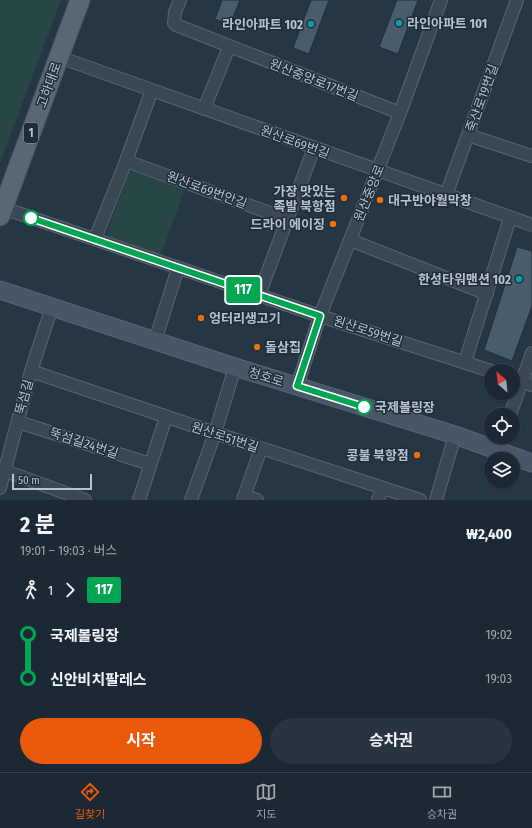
<!DOCTYPE html>
<html lang="ko">
<meta charset="utf-8">
<style>
body{margin:0;font-family:"Fira Sans Condensed","Noto Sans KR",sans-serif;background:#293440;color:#f1f3f6;height:100vh;display:flex;flex-direction:column;font-size:15px;white-space:nowrap}
*{box-sizing:border-box;margin:0}
p{font-size:13px;color:#a0a6ac}
.icon{flex:none;width:22px;height:22px;fill:none;stroke:currentColor;stroke-width:2;stroke-linecap:round;stroke-linejoin:round}
.map{position:relative;height:500px;overflow:hidden}
.side{display:flex;flex-direction:column;background:#1c2834;flex:1}
.side>*{flex:none}
.badge{padding:0 8px;border-radius:3px;font-size:14px;line-height:26px}
.needle{width:26px;rotate:332deg}
.controls{position:absolute;left:484px;top:364px;display:grid;gap:8px}
.controls a{display:grid;place-items:center;width:36px;height:36px;border-radius:50%;background:#1c2834;box-shadow:0 1px 3px #0004,0 0 0 1px #3a444f;font-size:20px}
.scale{position:absolute;left:12px;bottom:10px;width:80px;box-sizing:border-box;padding-left:4px;border:2px solid #b7c2cd;border-top:0;font-size:11px;line-height:14px;white-space:nowrap;color:#b7c2cd;-webkit-text-stroke:3px #1e2d39;paint-order:stroke}
.map>.badge{position:absolute;translate:-50% -50%;box-shadow:0 0 0 2px #fff}
.legs{display:flex;align-items:center;gap:6px;height:44px;padding:0 20px;font-size:13px}
.legs p{margin-inline-start:auto}
.summary{display:flex;align-items:center;justify-content:space-between;height:68px;padding:0 20px}
h1{font-size:22px;font-weight:700;line-height:30px}
.button{display:flex;gap:8px;margin-top:auto;padding:8px 20px}
.button a{flex:1;height:46px;border-radius:24px;background:#ea580c;color:#fff;font-size:16px;font-weight:700;line-height:46px;text-align:center}
.button a+a{background:#293440;color:#f1f3f6}
ul{padding:0 20px;list-style:none}
li{display:flex;align-items:center;gap:14px;height:44px;font-size:15px}
li i{display:grid;place-items:center;width:6px;height:100%;margin:0 5px;background:currentColor}
li i::after{content:'';width:10px;height:10px;margin:-5px;border:3px solid;border-radius:50%;background:#1c2834}
li p{margin-inline-start:auto}
li:first-child i{background:linear-gradient(#0000 50%,currentColor 0)}
li:last-child i{background:linear-gradient(currentColor 50%,#0000 0)}
.dock{display:flex;justify-content:space-around;align-items:center;height:56px;border-top:1px solid #3a444f;background:#1c2834;font-size:11px;color:#a0a6ac}
.dock a{display:grid;justify-items:center;gap:2px}
.dock .selected{color:#ea580c}
.map>svg:first-child{display:block}
</style>
<div class="map">
<svg width="532" height="500" viewBox="0 0 532 500">
<rect width="100%" height="100%" fill="#253645"/>
<!-- green -->
<path fill="#274645" d="M0,0H61L0,163Z
M134,170L185,189L160,257L110,238L107,232L129,173Z"/>
<!-- building -->
<path fill="#495c6b" stroke="#202f3b" d="M222,0H240L230,25L215,19Z
M311,0H329L309,54L293,48Z
M397,0H418L398,54L379,47Z
M517,247L532,251V306L512,361L484,350Z"/>
<g fill="none" stroke-linecap="round" stroke-linejoin="round">
<defs>
<path id="street" d="M180,0L175,12L174,23L176,25L400,113
M59,57L532,225
M204,109L229,47
M468,135L532,156
M126,161L287,219
M446,195L517,0
M3,208L320,316L491,371
M95,239L126,161L152,90
M350,240L487,294
M259,295L314,148
M155,341L178,268
M465,362L510,218
M31,371L215,433L420,500
M513,379L532,385
M297,386L320,316L400,113L441,0
M510,415L532,353
M18,422L150,464
M497,450L502,437
M0,469L85,500
M0,488L31,371L52,307
M244,496L257,500
M139,500L166,417
M191,500L215,433L235,367
M243,500L261,448
M378,500L382,488
M436,500L455,435"/>
<path id="secondary" d="M0,290L235,367L455,435L532,463"/>
<path id="primary" d="M0,216L80,0"/>
</defs>
<!-- street casing -->
<use href="#street" stroke="#586571" stroke-width="14"/>
<!-- secondary casing -->
<use href="#secondary" stroke="#586571" stroke-width="19"/>
<!-- primary casing -->
<use href="#primary" stroke="#43515d" stroke-width="21"/>
<!-- street -->
<use href="#street" stroke="#3a4854" stroke-width="12"/>
<!-- secondary -->
<use href="#secondary" stroke="#475767" stroke-width="17"/>
<!-- primary -->
<use href="#primary" stroke="#586774" stroke-width="19"/>
</g>
<g fill="none" stroke-linecap="round" stroke-linejoin="round">
<defs>
<path id="line-1" d="M31,218L320,316L297,386L364,407"/>
</defs>
<!-- line-1 casing -->
<use href="#line-1" stroke="#fff" stroke-width="9"/>
<!-- line-1 -->
<use href="#line-1" stroke="#00a651" stroke-width="6"/>
</g>
<!-- markers -->
<g fill="#0f9aa8" stroke="#1e2d39" stroke-width="1.5">
<circle cx="399" cy="23" r="4"/>
<circle cx="311" cy="24" r="4"/>
<circle cx="519" cy="279" r="4"/>
</g>
<g fill="#e8710a" stroke="#1e2d39" stroke-width="1.5">
<circle cx="344" cy="198" r="4"/>
<circle cx="380" cy="200" r="4"/>
<circle cx="333" cy="224" r="4"/>
<circle cx="201" cy="318" r="4"/>
<circle cx="257" cy="347" r="4"/>
<circle cx="417" cy="455" r="4"/>
</g>
<g fill="#fff" stroke="#00a651" stroke-width="2">
<circle cx="31" cy="218" r="7"/>
<circle cx="364" cy="407" r="7"/>
</g>
<g text-anchor="middle" dominant-baseline="central" stroke-width="3" stroke-linejoin="round" paint-order="stroke">
<!-- shield labels -->
<rect fill="#1e2d39" stroke="#8995a1" stroke-width="1" x="24" y="123" width="14" height="20" rx="3"/>
<g font-size="12" font-weight="bold" fill="#b7c2cd">
<text x="31" y="133">1</text>
</g>
<!-- poi labels -->
<g font-size="13" font-weight="bold" fill="#b7c2cd" stroke="#1e2d39" text-anchor="end">
<text x="407" y="23" text-anchor="start">라인아파트 101</text>
<text x="303" y="24">라인아파트 102</text>
<text x="336" y="191">가장 맛있는<tspan x="336" dy="15">족발 북항점</tspan></text>
<text x="388" y="200" text-anchor="start">대구반야월막창</text>
<text x="325" y="224">드라이 에이징</text>
<text x="511" y="279">한성타워맨션 102</text>
<text x="209" y="318" text-anchor="start">엉터리생고기</text>
<text x="265" y="347" text-anchor="start">돌삼집</text>
<text x="409" y="455">콩불 북항점</text>
</g>
<!-- street labels -->
<g font-size="13" fill="#b7c2cd" stroke="#1e2d39">
<text transform="translate(314 80) rotate(21)">원산중앙로17번길</text>
<text transform="translate(49 85) rotate(-70)">고하대로</text>
<text transform="translate(482 98) rotate(-70)">죽산로19번길</text>
<text transform="translate(295 142) rotate(20)">원산로69번길</text>
<text transform="translate(207 190) rotate(20)">원산로69번안길</text>
<text transform="translate(369 193) rotate(-68)">원산중앙로</text>
<text transform="translate(368 331) rotate(18)">원산로59번길</text>
<text transform="translate(266 377) rotate(17)">청호로</text>
<text transform="translate(24 397) rotate(-75)">뚝섬길</text>
<text transform="translate(225 437) rotate(18)">원산로51번길</text>
<text transform="translate(84 443) rotate(18)">뚝섬길24번길</text>
</g>
<!-- stop labels -->
<g font-size="13" font-weight="bold" fill="#b7c2cd" stroke="#1e2d39" text-anchor="start">
<text x="375" y="407">국제볼링장</text>
</g>
</g>
</svg>
<div class="controls">
<a><svg class="needle" viewBox="-14 -14 28 28"><path d="M0-13l5 13h-10z" fill="#e53935"/><path d="M0 13l5-13h-10z" fill="#a0a6ac"/></svg></a>
<a><svg class="icon" aria-label="locate" viewBox="0 0 24 24"><circle cx="12" cy="12" r="6"/><path d="M12 2v4M12 18v4M2 12h4M18 12h4"/></svg></a>
<a><svg class="icon" aria-label="layers" viewBox="0 0 24 24"><path d="M12 4l9 5-9 5-9-5zM3 14l9 5 9-5"/></svg></a>
</div>
<div class="scale">50 m</div>
<b class="badge" style="left:243px;top:290px;background:#00a651;color:#fff">117</b>
</div>
<section class="side">
<div class="summary"><div><h1>2 분</h1><p>19:01 – 19:03 · 버스</p></div><b>₩2,400</b></div>
<div class="legs"><svg class="icon" aria-label="walk" viewBox="0 0 24 24"><circle cx="13" cy="4" r="2"/><path d="M13 8l-2 6 4 7M11 14l-3 7M7 12l3-4h3l4 4"/></svg>1<svg class="icon" aria-label="forward" viewBox="0 0 24 24"><path d="M9 5l7 7-7 7"/></svg><b class="badge" style="background:#00a651;color:#fff">117</b></div>
<ul>
<li><i style="color:#00a651"></i><b>국제볼링장</b><p>19:02</p></li>
<li><i style="color:#00a651"></i><b>신안비치팔레스</b><p>19:03</p></li>
</ul>
<div class="button"><a>시작</a><a>승차권</a></div>
</section>
<nav class="dock">
<a class="selected"><svg class="icon" aria-label="directions" viewBox="0 0 24 24"><path d="M12 3l9 9-9 9-9-9zM9 14v-3h6M13 9l2 2-2 2"/></svg>길찾기</a>
<a><svg class="icon" aria-label="map" viewBox="0 0 24 24"><path d="M3 6l6-2 6 2 6-2v14l-6 2-6-2-6 2zM9 4v14M15 6v14"/></svg>지도</a>
<a><svg class="icon" aria-label="tickets" viewBox="0 0 24 24"><path d="M3 7h18v10H3zM15 7v10"/></svg>승차권</a>
</nav>
